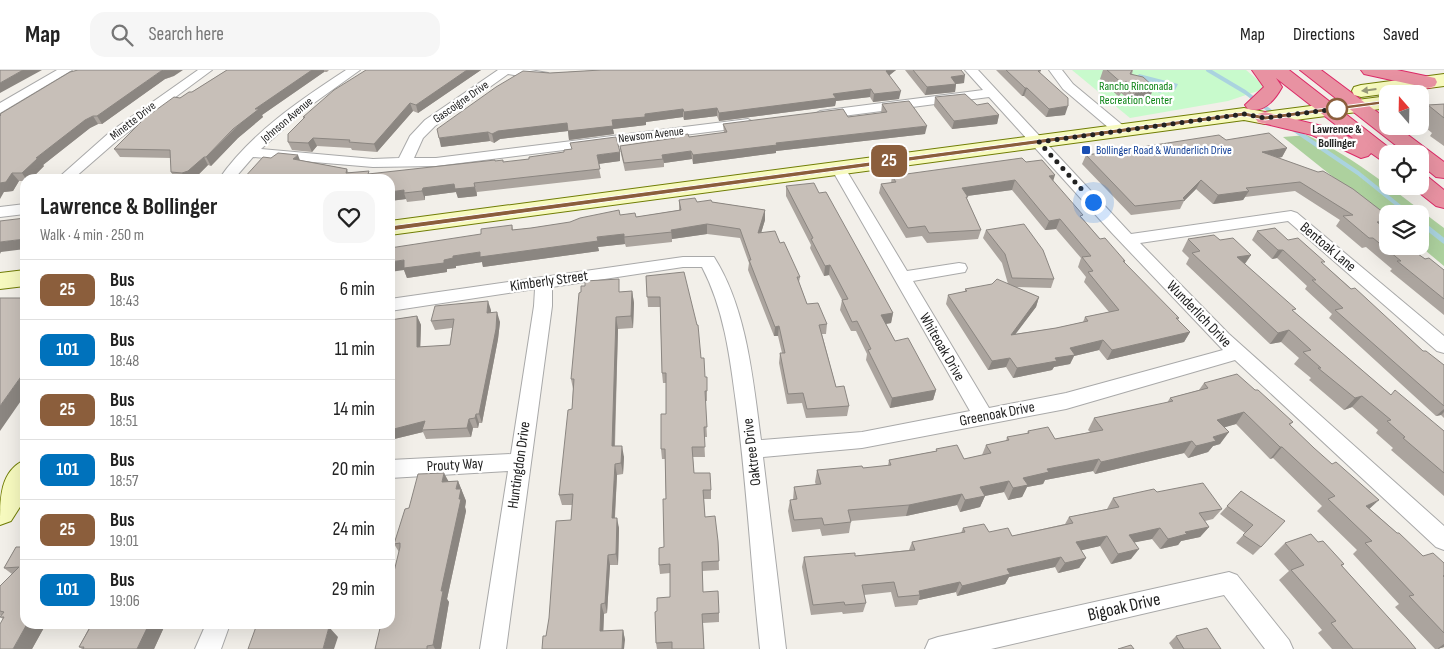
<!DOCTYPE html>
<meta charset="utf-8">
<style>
body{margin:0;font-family:"Sofia Sans Condensed",sans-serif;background:#f6f6f6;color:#222;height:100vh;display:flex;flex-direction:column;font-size:19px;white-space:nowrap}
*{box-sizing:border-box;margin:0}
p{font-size:16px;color:#767676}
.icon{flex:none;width:28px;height:28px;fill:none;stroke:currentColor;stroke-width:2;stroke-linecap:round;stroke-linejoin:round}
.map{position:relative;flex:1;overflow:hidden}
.side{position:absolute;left:20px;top:104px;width:375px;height:455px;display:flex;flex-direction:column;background:#fff;border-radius:15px;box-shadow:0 5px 20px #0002}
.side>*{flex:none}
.badge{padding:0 10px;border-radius:8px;font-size:18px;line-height:32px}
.needle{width:32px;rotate:340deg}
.buttons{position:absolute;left:1379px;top:15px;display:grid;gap:10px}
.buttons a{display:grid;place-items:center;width:50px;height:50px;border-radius:10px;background:#fff;box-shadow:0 5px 20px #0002;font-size:25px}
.you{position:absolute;width:25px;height:25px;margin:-12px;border:4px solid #fff;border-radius:50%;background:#1a73e8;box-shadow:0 0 0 8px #1a73e833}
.map>.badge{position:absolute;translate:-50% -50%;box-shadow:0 0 0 2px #fff}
.round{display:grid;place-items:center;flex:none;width:52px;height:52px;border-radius:15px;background:#f6f6f6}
.overview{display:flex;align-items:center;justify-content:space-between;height:85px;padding:0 20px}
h1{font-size:24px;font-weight:700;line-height:38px}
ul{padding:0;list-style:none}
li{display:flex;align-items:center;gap:15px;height:60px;padding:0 20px;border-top:1px solid #e0e0e0}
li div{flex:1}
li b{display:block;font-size:19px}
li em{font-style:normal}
li .badge{min-width:55px;font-weight:700;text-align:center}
header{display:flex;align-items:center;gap:30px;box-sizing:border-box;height:70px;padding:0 25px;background:#fff;border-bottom:1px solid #e0e0e0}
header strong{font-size:24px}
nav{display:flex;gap:28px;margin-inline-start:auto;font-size:18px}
.search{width:350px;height:45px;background:#f6f6f6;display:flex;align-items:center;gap:12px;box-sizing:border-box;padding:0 18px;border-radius:15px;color:#767676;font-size:19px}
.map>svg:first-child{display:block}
</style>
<header>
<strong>Map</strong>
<div class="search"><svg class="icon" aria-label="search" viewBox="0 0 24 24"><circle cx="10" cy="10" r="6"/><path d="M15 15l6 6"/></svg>Search here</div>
<nav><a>Map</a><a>Directions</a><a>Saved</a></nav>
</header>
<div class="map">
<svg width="1444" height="579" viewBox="0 0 1444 579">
<rect width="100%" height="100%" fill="#f2efe9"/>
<!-- forest -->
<path fill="#add19e" d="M1307,65C1357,89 1400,125 1444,158V196L1420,176V144H1388L1387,150L1283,67Z"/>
<!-- park -->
<path fill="#c8facc" d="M1072,0H1246L1267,18L1228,31L1130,48Z"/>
<!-- water -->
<path fill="#aad3df" d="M1139,4L1178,14L1175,20L1146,13L1163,18L1161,23L1141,18L1133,13Z"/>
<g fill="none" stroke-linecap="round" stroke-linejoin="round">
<!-- stream-far1 -->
<path stroke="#aad3df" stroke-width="4" d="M1208,0L1245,22L1274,44
M1290,57L1358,103L1409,144"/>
<!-- stream -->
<path stroke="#aad3df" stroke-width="5" d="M1420,152L1444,171"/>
<defs>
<path id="street" d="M57,0H72L0,43V33Z
M198,0H212L120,68L73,109H57L110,62Z
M346,0H360L307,38L261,79L373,89L399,88L410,66L425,50L498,0H530L548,3L550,6L544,10L508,4L435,56L423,68L414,88H436L748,49L755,53L748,57L436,96L373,97L253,87L234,109H219C251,63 300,30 346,0Z
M965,0H978L1131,164L1291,141L1297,143L1444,266V283L1437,281L1288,151L1140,173L1229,264L1444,456V480L1436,477L1235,290L1066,339L862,378L763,387L786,579H760C751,497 747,415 736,333C730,287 724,239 702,197H683L552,217V236L506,579H480L508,401L390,408V390L511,384L534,236L535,219L390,241V229L683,187H714C747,239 753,310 761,370L862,362L970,341L831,98L833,95H843L845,98L907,201L959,193L965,194L967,198L965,202L959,203L913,211L989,338L1066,323L1223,280L1112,163L989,27L820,49L813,45L820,41L983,20Z
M1049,0H1062L1073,14L1126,58L1128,61L1126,64H1116L1063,19Z
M25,134V144L0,147V137Z
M1229,502L1237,505L1289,570L1293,579H1265L1224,525L991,579H925L929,570L938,567Z
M206,554H230L221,579H195Z"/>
<path id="secondary" d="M1444,4V16L1361,27L1354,25L1352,21L1354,17L1361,15Z
M1388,26V38L1265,54L1244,50L390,165V151L1244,38L1265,42Z
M25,200V216L0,219V203Z
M25,390V429L11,451L0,455C0,428 0,401 25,390Z"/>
<path id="highway" d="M1252,0H1289L1397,84H1388V92L1381,90L1371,83L1368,86L1361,88L1312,65L1258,52L1255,48L1258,44L1265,42L1326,57L1354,69L1276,8L1282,17C1275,30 1264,43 1248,39L1245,35L1264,17Z
M1300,0H1321L1388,50V56H1396L1444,92V108L1436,107L1420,94V84H1407Z
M1361,0H1397L1435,8L1437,12L1435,16L1428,18L1364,4Z
M1420,105L1428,107L1444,120V138L1436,136L1412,117L1420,116Z"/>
</defs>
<!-- street casing -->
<use href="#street" stroke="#a9a9a9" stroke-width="2"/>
<!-- secondary casing -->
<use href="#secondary" stroke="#707d05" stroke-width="2"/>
<!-- highway casing -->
<use href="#highway" stroke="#dc2a67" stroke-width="2"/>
<!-- street -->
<use href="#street" fill="#fff" fill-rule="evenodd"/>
<!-- secondary -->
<use href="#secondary" fill="#f7fabf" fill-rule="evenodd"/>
<!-- highway -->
<use href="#highway" fill="#e892a2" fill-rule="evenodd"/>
</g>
<!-- wall -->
<path fill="#aba49e" d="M227,0H329L327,2H324L262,45L263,47L238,68L211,96L208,95L194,109H175L171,102V88L120,87L114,79L180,28L192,22Z
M366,0H481L418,43L413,41L377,82L352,80L351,78L317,76L312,82L292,80L288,72L304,48L303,47Z
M601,0H896L889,5L899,29L873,32L870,27L836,31L835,36L719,51L717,46L684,50L683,47L646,52V55L613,59L614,64L569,70L568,61L500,69L494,73L490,71L441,77L550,3Z
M905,0H961L964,13L956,14L955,22L925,25Z
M996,0H1041L1040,3L1065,45L1046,47L1024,26H1022Z
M1103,0H1133L1132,4L1154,17L1149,29L1132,32L1121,23L1119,27L1100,9Z
M174,6L165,9L102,54H98L90,58L43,95L44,96L31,109H25V111H19L13,121L4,122L0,44Z
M935,27L977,35L999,45L997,54L952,59L934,36Z
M882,34L925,64L776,81V83L693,94L692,89L664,93V97L625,101L621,84L620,76L675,69V66L689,67L724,63L723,54L848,47L881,43Z
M1444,34V76L1430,66L1432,63L1420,53V46L1428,35Z
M1226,70L1287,78L1282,87L1279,88L1388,146V157L1386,159L1411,180L1444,200V245L1390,201L1392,199L1366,177L1362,178L1336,156L1340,150L1295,121L1245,127L1243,130L1213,134L1196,119L1184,131L1180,139L1131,145L1082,94L1086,85L1099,83V81Z
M271,88L300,90L347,99L348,102L370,104L495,91L503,92L620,91L598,94L601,108L477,122V126L458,128L456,122L425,126V130L407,132L406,129L390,131V109H243Z
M1026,92L1053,111L1082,148L1100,169L1125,191L1124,193L1179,248L1178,250L1190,262L1184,272L1107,290L1099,280L1074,286L1070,294L1054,297L1052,300L1013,308L1006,297L988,300L946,234L948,225L965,222V219L1008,214L1002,193L983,168L986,160L1054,209L1051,218L1016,217L1039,227L1036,237L1015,264L1056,258L1083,252L1085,247L1109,242L1084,212L1086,207L1078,197L1081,188L1056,159L1045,160L1012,120L967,126V129L981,160L978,169L927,173L922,166L906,168L879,123L881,114L891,113L892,106Z
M786,116L819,123L893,243L891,253L886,254L895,271L936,320L933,330L890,338L866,290L867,284L856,261H851L840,240L842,230L829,205L824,206L810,178L811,175L786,126Z
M679,130L697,132H712L765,140V150L761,163L780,173L800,207L799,212L807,234L827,254L826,264H822L836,317L849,336L847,346L806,348L802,333L787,334L779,293L780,283H782L778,266H774L748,200L749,193L740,168L707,164L672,169V172L626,177L625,174L598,177L599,181L483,197L482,192L456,196V198L447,199V202L407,208L404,200L481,164L512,155L513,160L531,158L620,145L636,147L679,140Z
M1257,161L1288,170L1323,194L1423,281L1444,295V348L1441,345L1436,346L1329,248L1332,244L1305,219L1307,216L1277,188L1272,189L1252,170Z
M1188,169L1220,170L1251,185L1245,194L1294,242L1391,325L1444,361V426L1391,380L1393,378L1376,363L1378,360L1352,337L1344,340L1309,310L1311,308L1294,294L1299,288L1281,272L1270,274L1186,194L1189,188L1182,181Z
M646,206L701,288L705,307H707V331H705L707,367H704L705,387H693L694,403L711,420V429H704L705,447L718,471L719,500L702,501L703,522L719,543V552L703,553L704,579H657L656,573L670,527V503L660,504L659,495L664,477L666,429L665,389H662L661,379L666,344V313H663L662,303L660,237H648Z
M632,221L634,233L633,258L618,259L615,376L624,387L623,404L617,405L615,448L619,458L618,495H610L607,543L604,544L603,561L623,560L625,570L546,566L571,450L572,435H562L559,425L572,339L573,319L571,309L621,222Z
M491,240V243L500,252L498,269L482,353H479L478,358H473L471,367L426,369L423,362L390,370V250L417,246L421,255L420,277L450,275L452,258L435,260L431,251Z
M1204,313L1293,352L1290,355L1370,439L1423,486L1444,493V577L1438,579H1435L1395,537L1399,534L1353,484L1357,480L1317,441L1322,436L1273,388L1270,389L1236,354L1224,357L1220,374L1213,376L1208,382L1188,388L1184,383L1095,404L1093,401L1045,410L1043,414L1027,417L1022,427L1008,430L1004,422L985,426L980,437L960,442L957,435L906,446L851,451L849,463L822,466L820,459L792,462L788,441L790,430H793L794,417L816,415L815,412L817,400L863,398L888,396L889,390L936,381V379L964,389L982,385L986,375L1006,371L1007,367L1027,364L1028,361L1055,369L1090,362L1088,360L1094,348L1167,333L1170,328L1199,320Z
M448,411H458L466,431L465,437L466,441L447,529L449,532L441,579H375L399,482L394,474L409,438Z
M1241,421L1261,477L1253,485L1236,473L1245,463L1220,444Z
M1157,422L1222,439L1213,449L1205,451L1209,457L1200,467L1181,471L1178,475L1160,479L1152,469L1134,472L1131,489L1111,494L1100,476L1081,480L1086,488L1079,498L1058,503L1055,497L1009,507L1005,514L957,526L956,522L919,530L917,535L895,537L891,522L864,525L866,533L863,542L843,544L842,542L811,545L802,497L804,487L855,486L909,480L912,472L961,463L963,458L1012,466L1065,454L1069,447L1107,439L1113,428Z
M1318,472L1344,494L1342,496L1416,579H1332L1318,563L1322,560L1279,510L1289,501L1274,484L1285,473Z
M16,477L25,554H46L32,579L3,549L0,547L1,546L0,545V516L12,504L4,498Z
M87,554H169L165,555L154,579H82L79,577L90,556Z
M1176,566L1221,579H1173L1169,573Z"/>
<!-- shaded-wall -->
<path fill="#8b8681" d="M23,0H42L0,23V13Z
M164,0H183L174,6L165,9L102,54L97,46L161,1Z
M312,0H324V2L262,45L263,47L238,68L211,96L206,87L255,39Z
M467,0H481L418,43L416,35Z
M887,0H896L885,9L886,1Z
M965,5L964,13L956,14L955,22L925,25L927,17L951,7Z
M1154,17L1149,29L1132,32L1136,20Z
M1025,18H1027L1024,26H1022Z
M871,19L870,27L836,31L835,36L719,51V43L833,24Z
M901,21L899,29L873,32L874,24Z
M410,33L413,41L377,82L374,74Z
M1068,36L1065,45L1046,47L1049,39Z
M717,38V46L684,50V42Z
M683,39V47L646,52V55L613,59L614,64L569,70L568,61L612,50L645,44Z
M999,45L997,54L952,59L954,51Z
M93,46L98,54L90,58L43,95L44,96L31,109H26L22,103L36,88L85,50Z
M567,53L568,61L500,69L494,73L492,64L498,61Z
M927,56L925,64L776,81V83L693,94V85L776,73Z
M488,62L490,71L441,77L439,68Z
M313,68L317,76L312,82L308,73Z
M1287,78L1282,87L1256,91L1262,82Z
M691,81L692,89L664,93L662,85Z
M620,82V91L598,94L597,85Z
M298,85L301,93L293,89Z
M204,87L208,95L194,109H185L182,103Z
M12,103L19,111L13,121L4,122L0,129V113Z
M1055,105L1052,115L1049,106Z
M1015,110L1012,120L959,127L962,118Z
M1201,110L1196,119L1184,131L1183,128Z
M474,113L477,126L458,128L456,122L425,126V130L422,121L423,118L454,114Z
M404,120V123L406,129L390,131V122Z
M1249,121L1243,130L1213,134L1218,125Z
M765,140V150L758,173V163Z
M1060,149L1056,159L1045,160L1049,151Z
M1388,151V157L1386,159L1377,152Z
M707,154V164L672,169L671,160Z
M624,164L625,174L598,177L599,181L483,197L482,192L456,196V198L447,199V202L407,208L404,200L390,202V192L404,190H444L453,186L480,182Z
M25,169V179L1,182L0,184V172Z
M1278,180H1283L1277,188L1272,189Z
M1251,185L1243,196L1237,187Z
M830,195L829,205L824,206L825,196Z
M632,221L634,233L633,258L631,246Z
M1039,227L1036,237L1008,274L1011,265Z
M488,231L491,240L490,253L487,243Z
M497,242L500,252L498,269L482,353L479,344Z
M893,243L891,253L879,255L881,245Z
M417,246L421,255L420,286L417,277Z
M616,247L618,259L614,387L612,376Z
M779,256L778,266H774L775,257Z
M1289,260L1281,272L1270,274L1278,263Z
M1190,262L1184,272L1107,290L1112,280Z
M1103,270L1099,280L1074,286L1070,294L1054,297L1052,300L1013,308L1017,298L1055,288L1070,278Z
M1010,288L1006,297L988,300L992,291Z
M25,301V325L0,361V336Z
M936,320L933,330L890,338L892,328Z
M1362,326L1352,337L1344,340L1355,328Z
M1444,339V342L1441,345L1436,346Z
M1244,342L1236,354L1209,362L1217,350Z
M476,344L479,353L478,358L475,348Z
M469,349L473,358L471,367L467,358Z
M425,351L422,360L423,362L390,370V360Z
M1229,362L1220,374L1213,376L1208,382L1188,388L1196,376L1213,367Z
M1192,371L1184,383L1095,404L1101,392Z
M622,376L624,387L623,404L621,393Z
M1280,377H1282L1273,388L1270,389Z
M1099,389L1093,401L1045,410L1043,414L1027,417L1022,427L1008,430L1013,418L1023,408L1047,399Z
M615,394L617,405L614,459L612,448Z
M444,403L450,414L442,412Z
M458,411L466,431L465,437L466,441L447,529L449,532L441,579H435L433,575Z
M1009,411L1004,422L975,428L980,417Z
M962,424L957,435L906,446L909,435Z
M985,426L980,437L960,442L965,430Z
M1379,430L1366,442V436Z
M617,448L619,458L618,495L616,484Z
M1209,457L1200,467L1181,471L1178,475L1160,479L1168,469L1185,462Z
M1160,458L1152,469L1122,475L1129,465Z
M1107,466L1100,476L1070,483L1076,472Z
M1139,479L1131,489L1111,494L1118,484Z
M608,485L610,495L607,543L605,533Z
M1061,487L1055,497L1009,507L1005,514L957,526L962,516L1007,499Z
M1086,488L1079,498L1058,503L1065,493Z
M960,512L956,522L919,530L920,525L919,521Z
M601,534L604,544L603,571L600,561Z
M27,554H46L32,579H13Z
M149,554H164L165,555L154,579H137Z
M315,554H327L323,568L314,558Z
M329,557L338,567L334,579H323Z
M623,560L625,570L624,579H622Z
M1444,574V577L1437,579Z"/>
<!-- building -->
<path fill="#c7bfb8" stroke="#8b8681" d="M0,0H23L0,13Z
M78,0H164L161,1L97,46H93L85,50L36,88H38L22,103H12L6,112L0,113V46L1,45L0,44L70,2Z
M227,0H312L255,39H259L233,59L206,87H204L188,101L182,103L171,102L170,80L114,79L145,48L174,27L180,28L189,22H192Z
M366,0H467L416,35L410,33L374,74L349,72L350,70L313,68L308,73L288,72V64L305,47H303L334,20Z
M601,0H887L886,1L901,21L874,24L871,19L833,24L836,28L719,43L717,38L684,42L683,39L645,44V47L612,50L613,56L568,61L567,53L498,61L492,64L488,62L439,68L437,59L496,17L523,1L550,3Z
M913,0H961L965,5L951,7L956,14L927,17Z
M1006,0H1041L1038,1L1068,28V36L1049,39L1027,18H1025Z
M1107,0H1132L1130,4L1143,7L1154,17L1136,20L1126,11L1124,15Z
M965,24L977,35L988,33L999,45L954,51L935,27Z
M909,31L927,56L776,73L777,75L693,85L691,81L662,85L663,89L624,93L620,76L675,68V66L688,64L689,67L727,62L723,54L843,39L848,47L887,42L882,34Z
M1444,34V48L1428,35Z
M1269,63L1287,78L1262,82L1318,102L1323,101L1353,119L1388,146V151L1377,152L1388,161V176H1407L1425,189L1429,188L1444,200V229L1397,191H1401L1373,168H1369L1343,146L1353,145L1300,112L1246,118L1249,121L1218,125L1201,110L1183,128L1185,130L1135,136L1086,85L1101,83L1099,81L1127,77L1129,79L1219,65L1226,70Z
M616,67L620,82L597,85L600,99L474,113L475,117L455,119L454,114L423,118L422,121L404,123V120L390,122V109H243L263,87L271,88L278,83L298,85L293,89L347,99L346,103L369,101L368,104L495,90V91L503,90V92L529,89V87L564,82V80L572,79L570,73Z
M1022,88L1026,92L1042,90L1055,105L1049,106L1083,145L1080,146L1100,169L1105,168L1125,191H1123L1179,248H1176L1190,262L1112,280L1103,270L1070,278L1075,285L1055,288L1057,291L1017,298L1010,288L992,291L948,225L967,221L965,219L992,214L997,209L1039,227L1011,265L1056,258L1088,251L1085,247L1119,240L1088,202L1093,201L1082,187L1091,186L1060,149L1049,151L1015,110L962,118L968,127H966L981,160L929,163L925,156L908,158L881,114L896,112L892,106Z
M814,113L819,123L826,122L893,243L881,245L895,271L908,268L936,320L892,328L868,280L871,279L857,251L852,252L842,230L848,229L830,195L825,196L811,169L813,168L786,116Z
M695,128L697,132L711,130L712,132L765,140L758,163L775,161L780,173L784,172L800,207H797L807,234L818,233L827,254L819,255L836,317L844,316L849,336L807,339L803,323L788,324L780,283H785L779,256L775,257L749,190H751L740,159L707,154L671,160L672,162L624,167V164L597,167L598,171L480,187V182L453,186V188L444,190V193L404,198V190L390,192V178L481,164V159L512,155V160L531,158L570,152L580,148L619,140L620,145L635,143L636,147L681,140L679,130Z
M25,148V169L0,172V151Z
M1024,154L1043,180L1054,209L1012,208L1005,184L986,160Z
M1275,158L1288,170L1298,168L1325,192H1321L1351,219L1355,218L1423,281H1426L1444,295V336L1335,240L1343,238L1312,210H1316L1283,180H1278L1257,161Z
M1214,165L1220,170L1233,168L1251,185L1237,187L1296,239L1292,240L1391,325L1395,320L1444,361V403L1403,368L1405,367L1387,351L1391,350L1362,326L1355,328L1318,298H1321L1303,282L1311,280L1289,260L1278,263L1192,183L1200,181L1188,169Z
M684,202L697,255H698L701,288H704L705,307H707V321H705L707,357H704L705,377H692L694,403H710L711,420H703L705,447L715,446L718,471L719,491L702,492L703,522L718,521L719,543L702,544L704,579H672V572L656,573L655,542L657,541V528L670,527V494L659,495V478L664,477L663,429H666L665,379H661V344H666V303H662L660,227H647L646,206Z
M619,209V222L632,221L631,246L616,247L612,376H622L621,393L615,394L612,448H617L616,484L608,485L605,533L601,534L600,561L623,560L622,579H542L543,566H546L549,548L556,451L571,450L573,424L559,425L568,340L572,339L574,309H571L579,223L581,222V216H585V211Z
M0,228H25V301L0,336Z
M488,231L487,243L497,242L496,259L479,344H476L475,348L469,349L467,358L422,360L425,351L390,360V250L417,246V277L450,275L454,249L431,251L435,236Z
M1237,304L1255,320H1258L1293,352L1289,354L1314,378L1332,394L1336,392L1379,430L1366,436L1397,463H1399L1423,486L1433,483L1444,493V505L1443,506L1444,507V563L1409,526L1414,525L1365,473L1372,471L1328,429L1335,426L1282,377H1280L1244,342L1217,350L1229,362L1213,367L1216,371L1196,376L1192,371L1101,392L1099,389L1047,399L1049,402L1023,408L1028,415L1013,418L1009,411L980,417L985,426L965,430L962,424L909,435L848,440L851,452L824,455L822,448L794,450L790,430L797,429L794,417L821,414L817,400L862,396L863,398L891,395L889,390L937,381L936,379L957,375L964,389L991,383L986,375L1009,370L1007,367L1029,363L1028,361L1048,357L1055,369L1103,360L1094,348L1173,331L1170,328L1208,318L1204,313Z
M444,403L442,412L458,411L456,419H461L459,429H461L441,521H443L433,575L427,576V579H375L381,554H390V518L400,477V473L394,474L405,439L409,438L418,404Z
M1203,413L1222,439L1199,443L1209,457L1185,462L1187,464L1168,469L1160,458L1129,465L1139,479L1118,484L1107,466L1076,472L1086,488L1065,493L1061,487L1007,499L1010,504L962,516L960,512L919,521L920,525L898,527L894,512L862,515L866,533L845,535L844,532L813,535L804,487L855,483V486L915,480L912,472L965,462L963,458L984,454L989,462L1008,458L1012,466L1073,453L1069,447L1119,437L1113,428L1154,419L1157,422Z
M1241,421L1285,451L1261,477L1243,465L1253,455L1227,436Z
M1311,464L1318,472L1323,471L1344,494L1341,495L1407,568L1416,579H1353L1331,553L1336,551L1291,500L1304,495L1285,473Z
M25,473V554H27L13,579H0V554L4,547H0L4,542L0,541V516L19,497L4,498L16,477H23Z
M92,554H149L137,579H83L84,577H79Z
M257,554H315L314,558L329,557L323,579H248Z
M1207,558L1221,579H1184L1176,566Z
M1131,575L1134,579H1118Z"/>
<!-- one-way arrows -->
<defs><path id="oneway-solid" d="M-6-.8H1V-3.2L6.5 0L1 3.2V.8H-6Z" transform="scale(1.25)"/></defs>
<use fill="#979978" href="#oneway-solid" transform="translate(1369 20) rotate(173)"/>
<!-- line -->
<path fill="#8b5e3c" stroke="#fff" d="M1388,30L1390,31V33L1265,50L1244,46L390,161L386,158L390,156L1244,42L1265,46Z"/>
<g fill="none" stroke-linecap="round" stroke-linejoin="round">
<!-- walk -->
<path stroke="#222" stroke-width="5" stroke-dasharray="0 9" d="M1093,132L1039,72L1244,44L1265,48L1344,38L1337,39"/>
</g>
<!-- markers -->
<circle fill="#fff" stroke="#8b5e3c" stroke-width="2.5" cx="1337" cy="39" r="10"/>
<rect fill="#1a4fb4" stroke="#fff" stroke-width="2" x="1081" y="75" width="10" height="10" rx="2.5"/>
<g text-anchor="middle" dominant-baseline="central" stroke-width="4.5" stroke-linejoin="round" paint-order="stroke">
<!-- far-park labels -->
<g font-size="12" fill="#0c8416" stroke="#fff">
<text x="1136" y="16">Rancho Rinconada<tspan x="1136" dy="14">Recreation Center</tspan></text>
</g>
<!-- far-street labels -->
<g font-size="12" fill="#222" stroke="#fff">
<text transform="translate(461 32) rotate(-35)">Gascoigne Drive</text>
<text transform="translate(287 50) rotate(-40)">Johnson Avenue</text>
<text transform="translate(133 51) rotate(-38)">Minette Drive</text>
<text transform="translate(651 65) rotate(-7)">Newsom Avenue</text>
</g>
<!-- far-stop labels -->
<g font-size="12" font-weight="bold" fill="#222" stroke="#fff">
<text x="1337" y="59">Lawrence &amp;<tspan x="1337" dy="14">Bollinger</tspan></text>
</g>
<!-- far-transit labels -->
<g font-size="12" fill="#164399" stroke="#fff" text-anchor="start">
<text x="1096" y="80">Bollinger Road &amp; Wunderlich Drive</text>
</g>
<!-- street labels -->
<g font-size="15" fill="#222" stroke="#fff">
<text transform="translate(1328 177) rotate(40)">Bentoak Lane</text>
<text transform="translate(549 211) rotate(-8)">Kimberly Street</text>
<text transform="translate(1199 244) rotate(46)">Wunderlich Drive</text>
<text transform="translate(942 277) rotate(60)">Whiteoak Drive</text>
<text transform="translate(997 344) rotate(-11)">Greenoak Drive</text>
<text transform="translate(752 382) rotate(-97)">Oaktree Drive</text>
<text transform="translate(455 395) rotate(-3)">Prouty Way</text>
<text transform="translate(519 395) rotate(-82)">Huntingdon Drive</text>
</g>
<!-- near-street labels -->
<g font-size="18" fill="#222" stroke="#fff">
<text transform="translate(1124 537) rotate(-13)">Bigoak Drive</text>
</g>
</g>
</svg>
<div class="buttons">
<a><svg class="needle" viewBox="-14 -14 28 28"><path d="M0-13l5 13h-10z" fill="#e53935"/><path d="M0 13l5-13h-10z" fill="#767676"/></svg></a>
<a><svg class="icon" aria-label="locate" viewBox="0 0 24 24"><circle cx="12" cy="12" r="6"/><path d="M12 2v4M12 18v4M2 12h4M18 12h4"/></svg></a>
<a><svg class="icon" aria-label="layers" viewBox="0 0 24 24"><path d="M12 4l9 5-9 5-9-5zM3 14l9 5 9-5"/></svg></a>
</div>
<div class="you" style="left:1093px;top:132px"></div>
<b class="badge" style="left:889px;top:91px;background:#8b5e3c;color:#fff">25</b>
<section class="side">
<div class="overview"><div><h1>Lawrence &amp; Bollinger</h1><p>Walk · 4 min · 250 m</p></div><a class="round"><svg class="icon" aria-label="heart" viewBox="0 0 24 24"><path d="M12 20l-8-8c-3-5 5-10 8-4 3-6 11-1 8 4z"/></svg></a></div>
<ul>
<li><span class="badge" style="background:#8b5e3c;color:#fff">25</span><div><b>Bus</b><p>18:43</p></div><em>6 min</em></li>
<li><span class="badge" style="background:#0072bc;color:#fff">101</span><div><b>Bus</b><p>18:48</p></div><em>11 min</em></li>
<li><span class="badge" style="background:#8b5e3c;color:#fff">25</span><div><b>Bus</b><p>18:51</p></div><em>14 min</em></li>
<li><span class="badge" style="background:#0072bc;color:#fff">101</span><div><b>Bus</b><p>18:57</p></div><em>20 min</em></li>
<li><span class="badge" style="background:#8b5e3c;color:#fff">25</span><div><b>Bus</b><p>19:01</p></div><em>24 min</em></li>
<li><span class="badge" style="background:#0072bc;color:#fff">101</span><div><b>Bus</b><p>19:06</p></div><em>29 min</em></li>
</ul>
</section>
</div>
